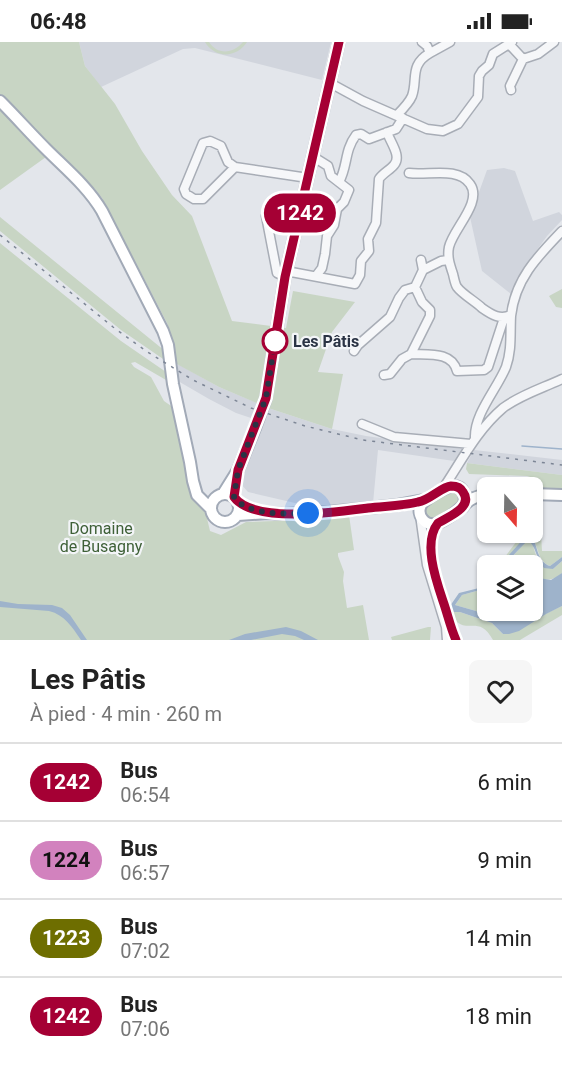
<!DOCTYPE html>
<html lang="fr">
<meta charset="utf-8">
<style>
body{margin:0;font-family:Roboto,sans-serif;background:#f6f6f6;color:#222;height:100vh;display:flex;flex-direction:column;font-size:22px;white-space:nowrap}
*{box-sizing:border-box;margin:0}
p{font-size:20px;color:#767676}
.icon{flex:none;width:33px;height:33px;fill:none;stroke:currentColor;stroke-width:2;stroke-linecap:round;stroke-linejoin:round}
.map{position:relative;height:598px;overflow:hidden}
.panel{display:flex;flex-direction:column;background:#fff;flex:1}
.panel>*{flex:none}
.badge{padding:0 12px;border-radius:20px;font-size:21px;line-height:39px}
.needle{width:39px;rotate:160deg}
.fabs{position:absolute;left:477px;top:435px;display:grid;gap:12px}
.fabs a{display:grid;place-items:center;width:66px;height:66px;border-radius:9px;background:#fff;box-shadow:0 2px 4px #0004;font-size:30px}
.you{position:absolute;width:30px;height:30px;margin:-15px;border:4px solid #fff;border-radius:50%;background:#1a73e8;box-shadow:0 0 0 9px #1a73e833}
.map>.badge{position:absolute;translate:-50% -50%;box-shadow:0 0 0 3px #fff}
.round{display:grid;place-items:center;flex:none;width:63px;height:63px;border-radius:9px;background:#f6f6f6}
.head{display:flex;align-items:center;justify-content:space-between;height:102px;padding:0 30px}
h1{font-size:28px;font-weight:700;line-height:45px}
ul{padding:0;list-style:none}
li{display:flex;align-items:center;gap:18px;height:78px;padding:0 30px;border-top:2px solid #e0e0e0}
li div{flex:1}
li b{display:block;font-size:22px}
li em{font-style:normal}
li .badge{min-width:66px;font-weight:700;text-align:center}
.status{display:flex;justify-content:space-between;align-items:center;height:42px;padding:0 30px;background:#fff;direction:ltr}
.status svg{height:16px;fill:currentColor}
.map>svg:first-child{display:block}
</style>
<div class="status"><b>06:48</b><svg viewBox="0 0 49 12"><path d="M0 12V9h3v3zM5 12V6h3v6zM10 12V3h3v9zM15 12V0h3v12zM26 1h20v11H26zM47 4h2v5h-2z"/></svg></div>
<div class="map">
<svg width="562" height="598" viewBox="0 0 562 598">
<rect width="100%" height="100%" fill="#e3e6eb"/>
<!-- built -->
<path fill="#d1d5dd" d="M79,0H331L322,38L195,6L183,7L101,45L85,24Z
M504,126L515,129L533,179L559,170L562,173V178L547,194L530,218L511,252L482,229L470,175L487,128Z
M178,322L219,345L257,361L251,376L236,371L209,357L178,339Z
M268,366L332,387L366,394L462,407L454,419L378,408L373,461L308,464L248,450L240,441Z
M474,408L562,418V433L467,421Z"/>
<!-- green -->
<path fill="#c8d5c4" d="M0,0H79L85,24L115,62L142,109L172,153L192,174L232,279L286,286L293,249L355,260L332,290L318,330L343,332L332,387L268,366L219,345L175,321V306L167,281L102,156L94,146L45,100L0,52Z
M205,0H209C218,14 234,11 243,0H247C237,16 215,17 205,0Z
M0,68L46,115L0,148Z
M0,175L165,309L166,319L121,288L0,189Z
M0,201L121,299L166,330V338L135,320L131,321L134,325L151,335L164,359L174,366L177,386L185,421L188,445L195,458L205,468L210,489L221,493L246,480L328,477L349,473L354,508L338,511V514L344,530L343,539L347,566L363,563L369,598H0Z
M562,247V266L556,265L549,254Z
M467,421L562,433V449L538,448C537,440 534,436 527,434L469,432L466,427Z
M455,449L461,455L458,464C447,470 430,486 424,468C429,459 444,450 455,449Z
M533,488H539L541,491L542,509H562V515L550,524C537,519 539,504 531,494L500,523L498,524L523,491L532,490Z
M527,498H529L532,501L538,519L553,527L562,519V531C552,540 545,538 533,535L532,524H504Z
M487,546L488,568L496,569L494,573L488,575L476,569L455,563L462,553Z
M562,564V573L520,598H493C480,574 469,590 457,580C457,579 452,571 452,570H460L492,581L503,592Z
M428,585H431L430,598H392L391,595Z"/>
<!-- water -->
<path fill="#9eb3cb" d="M527,493L531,494L533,496C538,507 538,520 550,524L562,515V519L553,527L544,526C536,517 536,504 528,498L504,523H500Z
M562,531V564L546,572L519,589L509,592H503L492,581L460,570H452L450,564L459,551L487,544V546L462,553L455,563L476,569L488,575L494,573L496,569L532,568L533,535L551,538Z
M0,559L18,562L52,563L62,566L70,573L87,598H81C72,585 65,573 49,569L0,565Z
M286,585L301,589L318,598H304L295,594L282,592L251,598H229L245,592Z"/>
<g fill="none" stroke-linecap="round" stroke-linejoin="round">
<!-- stream -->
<path stroke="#9eb3cb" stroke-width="1.5" d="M522,404L562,407"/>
<defs>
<path id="minor" d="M509,2L523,17
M430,11L450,0
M330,41L363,59L427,87L443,89L458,82L478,55L479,34L482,29L489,23L493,12L512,0
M511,48L510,44L523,17L538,12L554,0
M397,73C402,68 409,61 412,54C418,37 409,23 430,11L427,4L422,0
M312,114L328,124L331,134L349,148L344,160L337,167L334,183L327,194L325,212L322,226L316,234
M235,125L228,120L221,104L210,99L203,101L184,147L186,152L194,157H203L235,125L308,136
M409,131C427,134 458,124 470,142C483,160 453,187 449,205C447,215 450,223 453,232C454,236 455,242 457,245C462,252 476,260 482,266C492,273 500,278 511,273
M339,140C348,124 344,109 356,93L361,92L369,97L396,87L403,76
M266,174L277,231L285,235
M421,218L423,228L415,245L422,260L430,268V274L411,312C428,313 452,309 457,329L484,328L488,325L504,276
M423,228L441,219L448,218
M286,229L355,242L360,233L361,219L369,209L368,197L376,181L379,137C383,131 390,128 394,123C402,114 390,100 387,90
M354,309L358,303L390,275L399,256L405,248L415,245
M384,333L390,332L402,317L411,312
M362,382L394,395L471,402
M475,396C474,372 497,347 506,325C512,308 510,292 511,274C515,237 538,214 562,189
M442,448C461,420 476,389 503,366C520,353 543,346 562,337
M420,473L427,523L446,585L447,598
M433,527C431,512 428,493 438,481
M449,579L456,598"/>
<path id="major" d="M0,59C16,75 30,91 46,107C66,127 88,145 102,169L163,289L168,303L173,342L190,420L193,439L197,453L211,467
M266,356L285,235L339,0
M211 466a14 14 0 1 1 28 0a14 14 0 1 1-28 0Z
M223,452L238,428L255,386
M532,452L562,453
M463,465C467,456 464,444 453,444C446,444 424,458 421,463C416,473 425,484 435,482C441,481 447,476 452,473C460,468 466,459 474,456C478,454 483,453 488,452
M238,473L268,471L285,472L329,470L398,463L425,458"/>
</defs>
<!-- minor casing -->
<use href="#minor" stroke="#a8adb6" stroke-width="11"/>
<!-- major casing -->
<use href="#major" stroke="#a2aab7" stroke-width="14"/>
<!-- minor -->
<use href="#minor" stroke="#f6f7f9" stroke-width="8"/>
<!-- major -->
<use href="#major" stroke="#fff" stroke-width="10"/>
<!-- rail -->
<path stroke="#7c8595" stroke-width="1.5" stroke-dasharray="3 6" stroke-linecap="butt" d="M0,193L113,285L146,309L193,338L251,366L305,384L363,398L562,423"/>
<defs>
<path id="major-bridge" d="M255,386L266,356"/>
</defs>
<!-- major-bridge casing -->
<use href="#major-bridge" stroke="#a2aab7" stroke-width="14" stroke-linecap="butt"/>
<!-- major-bridge -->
<use href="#major-bridge" stroke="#fff" stroke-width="10"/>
</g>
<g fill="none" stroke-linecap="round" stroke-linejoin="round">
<defs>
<path id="line" d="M339,0L285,235L266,356L238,428L234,455C254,482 337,470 368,466C384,464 402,464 418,460C430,458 441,445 451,444C456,444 461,446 463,450C474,465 448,475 438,481C422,501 437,541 444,562C448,574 451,587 456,598"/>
</defs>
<!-- line casing -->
<use href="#line" stroke="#fff" stroke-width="14"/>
<!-- line -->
<use href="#line" stroke="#a50034" stroke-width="9"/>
<!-- walk -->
<path stroke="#2a3344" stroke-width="6" stroke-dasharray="0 10.8" d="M275,299L266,356L238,428L234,455C248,474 286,472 308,471"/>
</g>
<!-- markers -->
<circle fill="#fff" stroke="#a50034" stroke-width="3" cx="275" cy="299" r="12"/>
<g text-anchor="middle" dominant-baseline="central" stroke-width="4.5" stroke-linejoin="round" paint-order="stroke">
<!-- stop labels -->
<g font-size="16" font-weight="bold" fill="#2a3344" stroke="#f3f5f8" text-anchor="start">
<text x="293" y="299">Les Pâtis</text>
</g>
<!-- park labels -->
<g font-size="16" fill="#3e6037" stroke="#f3f5f8">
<text x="101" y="486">Domaine<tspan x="101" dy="18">de Busagny</tspan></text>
</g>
</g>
</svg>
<div class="fabs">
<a><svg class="needle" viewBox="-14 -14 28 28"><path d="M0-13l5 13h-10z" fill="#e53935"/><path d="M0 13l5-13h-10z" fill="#767676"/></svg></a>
<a><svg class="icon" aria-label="layers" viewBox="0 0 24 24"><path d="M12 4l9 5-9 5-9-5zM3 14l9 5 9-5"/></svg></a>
</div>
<div class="you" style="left:308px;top:471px"></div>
<b class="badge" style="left:300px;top:171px;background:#a50034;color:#fff">1242</b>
</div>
<section class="panel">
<div class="head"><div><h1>Les Pâtis</h1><p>À pied · 4 min · 260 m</p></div><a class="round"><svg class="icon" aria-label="heart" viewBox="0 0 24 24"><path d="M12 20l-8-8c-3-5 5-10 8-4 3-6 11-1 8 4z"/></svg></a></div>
<ul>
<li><span class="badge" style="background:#a50034;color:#fff">1242</span><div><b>Bus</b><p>06:54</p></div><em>6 min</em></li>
<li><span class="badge" style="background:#d282be;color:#111">1224</span><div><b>Bus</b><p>06:57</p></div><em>9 min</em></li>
<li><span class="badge" style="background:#6e6e00;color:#fff">1223</span><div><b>Bus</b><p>07:02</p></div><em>14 min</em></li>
<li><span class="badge" style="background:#a50034;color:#fff">1242</span><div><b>Bus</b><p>07:06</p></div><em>18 min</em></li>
</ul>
</section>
